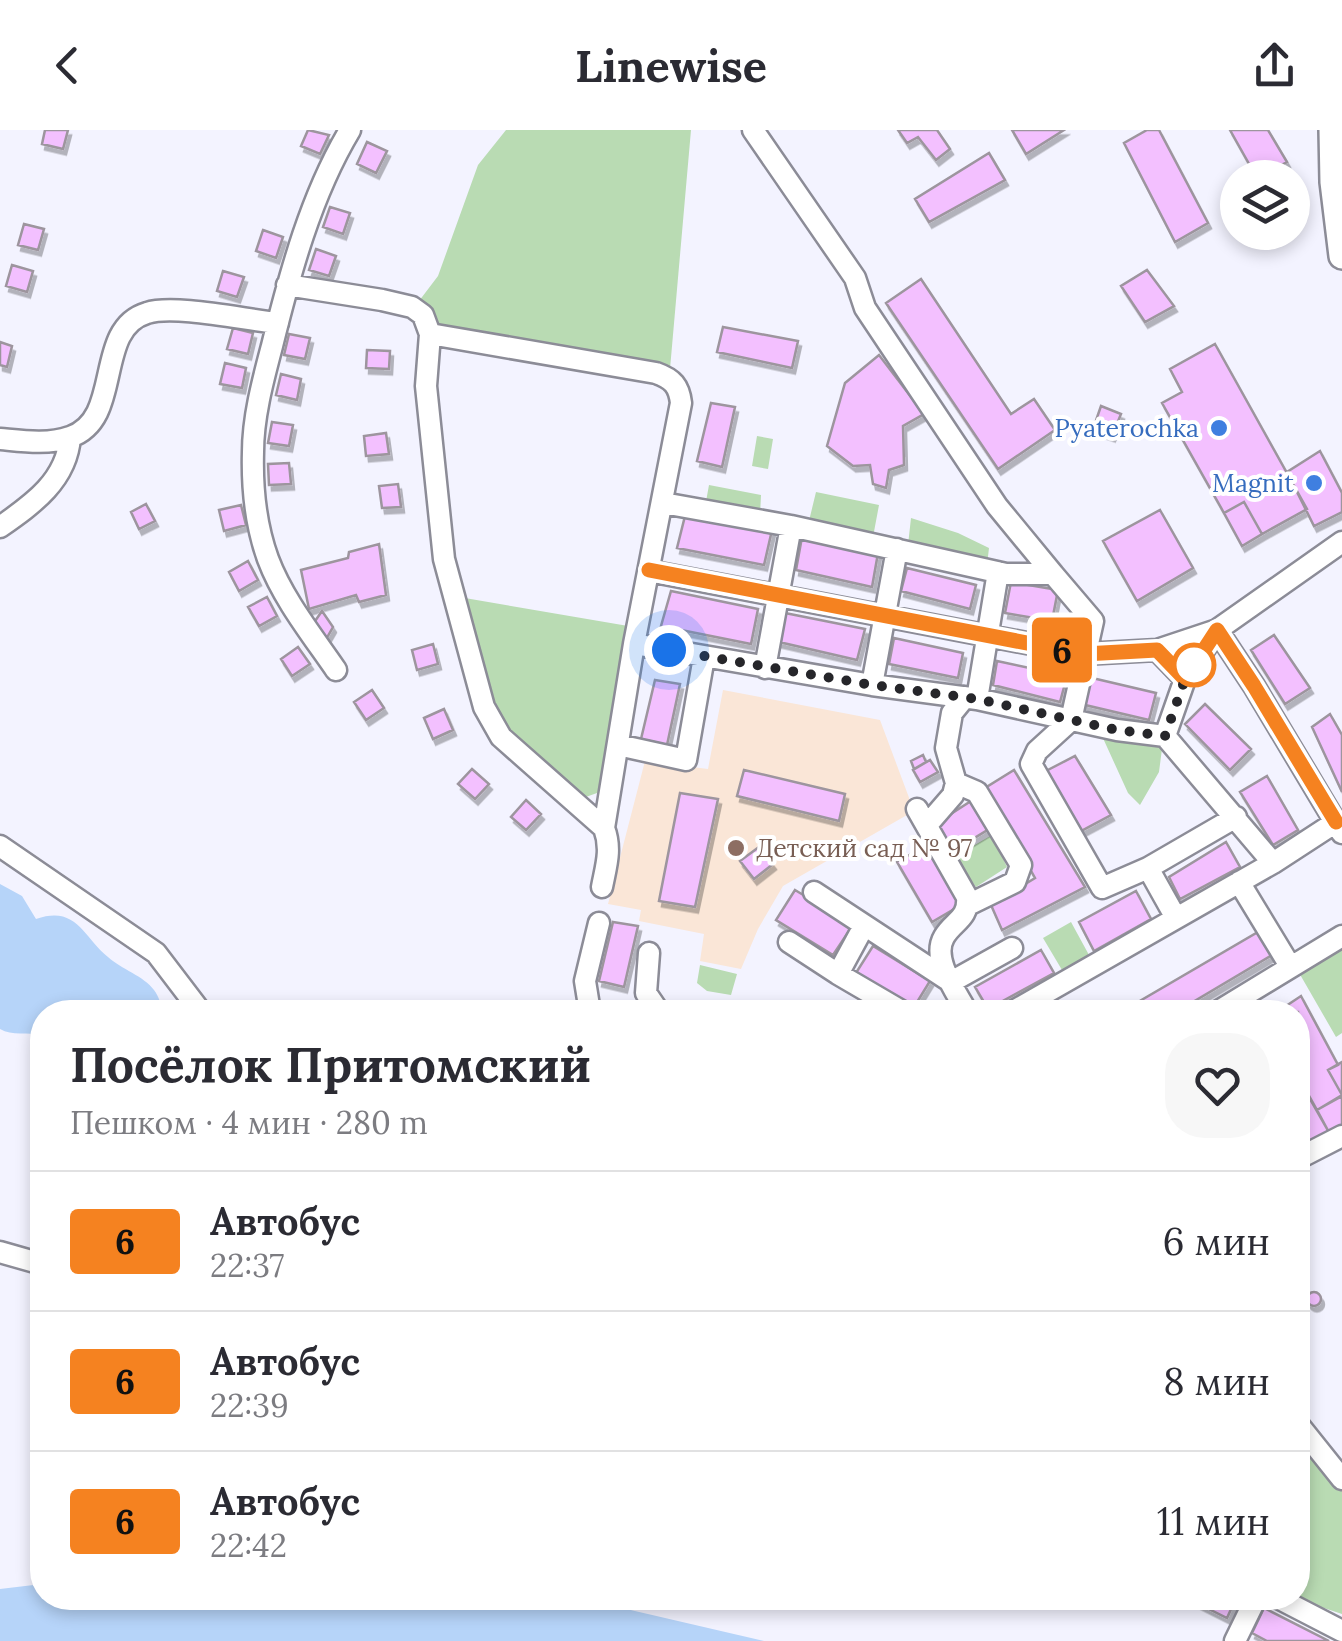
<!DOCTYPE html>
<html lang="ru">
<meta charset="utf-8">
<style>
body{margin:0;font-family:Lora,serif;background:#f7f7f7;color:#2b2b33;height:100vh;display:flex;flex-direction:column;font-size:38px;white-space:nowrap}
*{box-sizing:border-box;margin:0}
p{font-size:32px;color:#7c7c81}
.icon{flex:none;width:55px;height:55px;fill:none;stroke:currentColor;stroke-width:2;stroke-linecap:round;stroke-linejoin:round}
.map{position:relative;flex:1;overflow:hidden}
.side{position:absolute;left:30px;top:870px;width:1280px;height:610px;display:flex;flex-direction:column;background:#fff;border-radius:40px;box-shadow:0 5px 15px #0003}
.side>*{flex:none}
.badge{padding:0 20px;border-radius:8px;font-size:35px;line-height:65px}
.tools{position:absolute;left:1220px;top:30px;display:grid;gap:20px}
.tools a{display:grid;place-items:center;width:90px;height:90px;border-radius:50%;background:#fff;box-shadow:0 5px 15px #0003;font-size:50px}
.you{position:absolute;width:50px;height:50px;margin:-25px;border:8px solid #fff;border-radius:50%;background:#1a73e8;box-shadow:0 0 0 15px #1a73e833}
.map>.badge{position:absolute;translate:-50% -50%;box-shadow:0 0 0 5px #fff}
.round{display:grid;place-items:center;flex:none;width:105px;height:105px;border-radius:40px;background:#f7f7f7}
.head{display:flex;align-items:center;justify-content:space-between;height:170px;padding:0 40px}
h1{font-size:48px;font-weight:700;line-height:75px}
ul{padding:0;list-style:none}
li{display:flex;align-items:center;gap:30px;height:140px;padding:0 40px;border-top:2px solid #e1e1e2}
li div{flex:1}
li b{display:block;font-size:38px}
li em{font-style:normal}
li .badge{min-width:110px;font-weight:700;text-align:center}
header{display:flex;justify-content:space-between;align-items:center;height:130px;padding:0 40px;background:#fff;font-size:45px;font-weight:700}
.map>svg:first-child{display:block}
</style>
<header><svg class="icon" aria-label="back" viewBox="0 0 24 24"><path d="M15 5l-7 7 7 7"/></svg>Linewise<svg class="icon" aria-label="share" viewBox="0 0 24 24"><path d="M12 15V3M7 8l5-5 5 5M5 13v7h14v-7"/></svg></header>
<div class="map">
<svg width="1342" height="1511" viewBox="0 0 1342 1511">
<defs>
<filter id="shadow"><feDropShadow dx="3" dy="5.5" stdDeviation="0" flood-color="#0004"/></filter>
</defs>
<rect width="100%" height="100%" fill="#f3f3ff"/>
<!-- education -->
<path fill="#fae6d7" d="M723,560L880,590L914,681L783,756L758,799L741,839L700,831L704,804L639,791L641,780L608,774L645,631L708,639Z"/>
<!-- green -->
<path fill="#b9dbb3" d="M506,0H691L670,239L434,200L416,175L438,146L478,35Z
M757,306L773,309L768,339L752,336Z
M709,355L761,365L760,386L705,377Z
M816,362L879,375L873,407L809,391Z
M911,388L958,403L989,418L987,435L908,415Z
M459,467L634,497L603,654L597,663L583,668L501,599Z
M1102,606L1163,611L1159,642L1140,675L1128,663Z
M992,705L1007,737L976,757L954,727Z
M1071,792L1089,825L1062,840L1043,808Z
M1342,815V903L1336,907L1298,841Z
M700,835L737,844L731,865L707,861L697,853Z
M1298,1302L1342,1359V1484L1294,1468H1298L1304,1450L1298,1447Z"/>
<!-- water -->
<path fill="#b6d4f9" d="M0,754L22,766L36,789C77,775 83,807 108,827C121,839 144,846 154,860C159,866 161,876 164,882H42V905C28,902 12,906 0,899Z
M42,1454V1468H579L764,1511H0V1459Z"/>
<!-- building -->
<path fill="#f3c0ff" stroke="#9d959e" stroke-width="2.5" filter="url(#shadow)" d="M45,0H68L63,19L42,14Z
M308,0L329,5L320,24L301,16Z
M898,0H937L950,19L936,30L918,7L907,13Z
M1012,0H1064L1026,24Z
M1147,0H1159L1208,93L1175,112L1124,13Z
M1230,0H1268L1287,32L1257,48Z
M367,12L387,21L376,43L357,34Z
M989,23L1005,50L929,92L915,69Z
M330,77L350,83L343,104L323,97Z
M24,94L44,99L38,120L18,115Z
M263,100L283,107L276,128L256,121Z
M316,119L336,126L329,146L309,140Z
M12,135L33,141L27,162L6,156Z
M1147,140L1174,176L1145,192L1121,156Z
M223,141L244,147L237,167L217,161Z
M921,149L1011,284L1034,269L1055,300L998,339L886,173Z
M723,197L798,211L792,238L717,222Z
M233,198L253,203L248,224L227,219Z
M289,204L310,208L305,229L284,225Z
M0,212L12,216L7,237L0,235Z
M1215,214L1307,379L1262,404L1244,372L1224,383L1162,273L1182,262L1170,239Z
M367,220L390,221L389,239L366,238Z
M879,225L924,284L903,296L904,335L889,340L886,358L873,354L870,335L853,336L827,316L845,253Z
M225,233L246,238L242,258L220,254Z
M281,244L301,249L297,270L276,265Z
M711,273L735,277L722,337L697,331Z
M1101,276L1121,284L1112,306L1093,299Z
M272,292L293,295L289,316L268,313Z
M386,303L389,324L366,326L364,306Z
M1320,321L1342,363V382L1314,396L1287,342Z
M289,333L291,354L269,355L268,334Z
M398,354L401,377L382,378L379,356Z
M1244,372L1262,404L1242,416L1224,383Z
M146,374L155,391L139,399L131,382Z
M241,375L246,395L224,401L219,380Z
M1160,380L1193,438L1137,471L1103,411Z
M686,382L772,400L764,435L677,418Z
M802,407L878,423L872,457L796,440Z
M379,414L386,465L359,472L356,465L309,479L301,440L348,428L349,422Z
M248,431L258,450L239,461L229,442Z
M907,438L976,455L970,479L901,461Z
M1011,452L1058,460L1052,491L1005,483Z
M671,461L758,479L751,514L661,496Z
M267,467L277,486L259,496L248,477Z
M322,481L333,497L325,511L313,494Z
M785,483L865,499L857,530L779,512Z
M1274,505L1310,558L1285,574L1251,520Z
M894,508L963,523L958,548L889,534Z
M433,514L438,534L417,540L412,520Z
M298,517L310,534L292,546L281,529Z
M997,531L1067,546L1060,572L993,555Z
M1088,547L1156,563L1149,590L1081,574Z
M655,550L680,554L667,615L641,609Z
M372,560L384,578L366,590L354,572Z
M1205,574L1251,619L1230,640L1185,594Z
M444,579L453,600L433,609L424,588Z
M1330,584L1342,605V662L1312,597Z
M923,625L926,632L914,639L911,631Z
M1075,626L1111,685L1081,701L1046,641Z
M930,630L938,642L920,652L913,640Z
M472,639L489,654L475,669L458,654Z
M744,640L845,664L839,691L737,666Z
M1014,640L1085,757L1002,800L991,775L1035,748L985,658Z
M1267,646L1298,700L1273,715L1240,662Z
M680,663L718,669L695,777L659,771Z
M526,670L541,684L526,700L511,687Z
M971,671L989,699L953,721L937,693Z
M1226,712L1240,737L1180,769L1169,747Z
M926,716L961,775L932,792L897,732Z
M759,717L773,734L754,749L740,731Z
M795,760L853,795L833,825L776,790Z
M1136,761L1151,789L1094,821L1079,792Z
M613,792L638,796L624,857L599,851Z
M1258,802L1272,825L1176,882H1121Z
M873,816L930,851L911,882L854,846Z
M1041,820L1054,843L988,879L975,857Z
M1301,866L1338,935L1328,940L1342,965L1317,980L1298,946V882H1277Z
M1342,932V965L1328,940Z
M1302,955L1331,1006L1309,1016L1298,997V958Z
M1342,966V999L1331,1006L1317,980Z
M1307 1169a7 7 0 1 1 14 0a7 7 0 1 1-14 0Z
M1187,1468H1236L1227,1488Z
M1264,1478L1329,1511H1267L1252,1503Z"/>
<g fill="none" stroke-linecap="round" stroke-linejoin="round">
<defs>
<path id="minor" d="M753,0L855,148L865,178L997,376L1053,444
M287,155L382,170L412,177L423,185L430,204L426,256L444,429L484,577L501,607L604,698
M430,204L656,243C673,249 679,256 681,273L634,514L604,698C612,719 606,736 602,757
M0,309C22,311 48,315 70,307C124,289 93,199 147,183C174,174 246,190 278,193
M663,373L791,396L1006,444H1053L1093,491L1071,590L1037,621L1031,634L1102,758L1148,738L1236,687
M0,397C33,374 67,350 70,307
M649,441L1084,524L1157,520L1185,549L1217,500L1254,556L1342,703
M634,514L872,555L977,569L1117,600L1165,606L1273,733
M1157,520L1217,500L1342,412
M765,538L791,396
M336,540C312,505 283,469 268,429C256,396 252,357 253,322C253,287 263,250 272,216C290,143 311,65 350,0
M872,555L897,419
M977,569L998,442
M1165,606L1185,549
M618,615L686,630L704,527
M956,653L977,662L1021,735L1015,752L968,775
M917,679L967,767C969,789 953,791 944,807C931,829 957,863 967,882
M927,695L953,665L956,653L946,618L952,583L965,567
M0,716L156,823L201,882
M1148,738L1176,788
M1239,752L1290,836
M814,762L951,852L1012,818
M864,796L838,844L903,882
M789,812L838,844
M649,823L646,863L659,882
M590,882L585,851L599,793
M1012,882L1273,733L1336,692
M1217,882L1342,806
M1298,1017L1303,1026L1342,1006
M0,1122L42,1134
M1298,1294L1342,1349
M1278,1468L1342,1501
M1235,1511L1256,1468"/>
<path id="major" d="M1332,0L1333,52L1342,126"/>
</defs>
<!-- minor casing -->
<use href="#minor" stroke="#8c8c97" stroke-width="25"/>
<!-- major casing -->
<use href="#major" stroke="#8c8c97" stroke-width="30"/>
<!-- minor -->
<use href="#minor" stroke="#fff" stroke-width="20"/>
<!-- major -->
<use href="#major" stroke="#fff" stroke-width="25"/>
</g>
<g fill="none" stroke-linecap="round" stroke-linejoin="round">
<defs>
<path id="line" d="M649,440L1084,524L1157,520L1185,549L1217,500L1254,556L1336,692"/>
</defs>
<!-- line casing -->
<use href="#line" stroke="#fff" stroke-width="22"/>
<!-- line -->
<use href="#line" stroke="#f58220" stroke-width="15"/>
<!-- walk -->
<path stroke="#26262a" stroke-width="10" stroke-dasharray="0 18" d="M669,520L872,555L977,569L1117,600L1165,606L1185,549L1201,524L1194,535"/>
</g>
<!-- markers -->
<g fill="#3f7fe0" stroke="#fff" stroke-width="4">
<circle cx="1219" cy="298" r="10"/>
<circle cx="1314" cy="353" r="10"/>
</g>
<circle fill="#fff" stroke="#f58220" stroke-width="5" cx="1194" cy="535" r="20"/>
<circle fill="#8d6e63" stroke="#fff" stroke-width="4" cx="736" cy="718" r="10"/>
<g text-anchor="middle" dominant-baseline="central" stroke-width="8" stroke-linejoin="round" paint-order="stroke">
<!-- shop labels -->
<g font-size="25" fill="#366cbe" stroke="#fff" text-anchor="end">
<text x="1199" y="298">Pyaterochka</text>
<text x="1294" y="353">Magnit</text>
</g>
<!-- education labels -->
<g font-size="25" fill="#785e54" stroke="#fff" text-anchor="start">
<text x="756" y="718">Детский сад № 97</text>
</g>
</g>
</svg>
<div class="tools">
<a><svg class="icon" aria-label="layers" viewBox="0 0 24 24"><path d="M12 4l9 5-9 5-9-5zM3 14l9 5 9-5"/></svg></a>
</div>
<div class="you" style="left:669px;top:520px"></div>
<b class="badge" style="left:1062px;top:520px;background:#f58220;color:#111">6</b>
<section class="side">
<div class="head"><div><h1>Посёлок Притомский</h1><p>Пешком · 4 мин · 280 m</p></div><a class="round"><svg class="icon" aria-label="heart" viewBox="0 0 24 24"><path d="M12 20l-8-8c-3-5 5-10 8-4 3-6 11-1 8 4z"/></svg></a></div>
<ul>
<li><span class="badge" style="background:#f58220;color:#111">6</span><div><b>Автобус</b><p>22:37</p></div><em>6 мин</em></li>
<li><span class="badge" style="background:#f58220;color:#111">6</span><div><b>Автобус</b><p>22:39</p></div><em>8 мин</em></li>
<li><span class="badge" style="background:#f58220;color:#111">6</span><div><b>Автобус</b><p>22:42</p></div><em>11 мин</em></li>
</ul>
</section>
</div>
